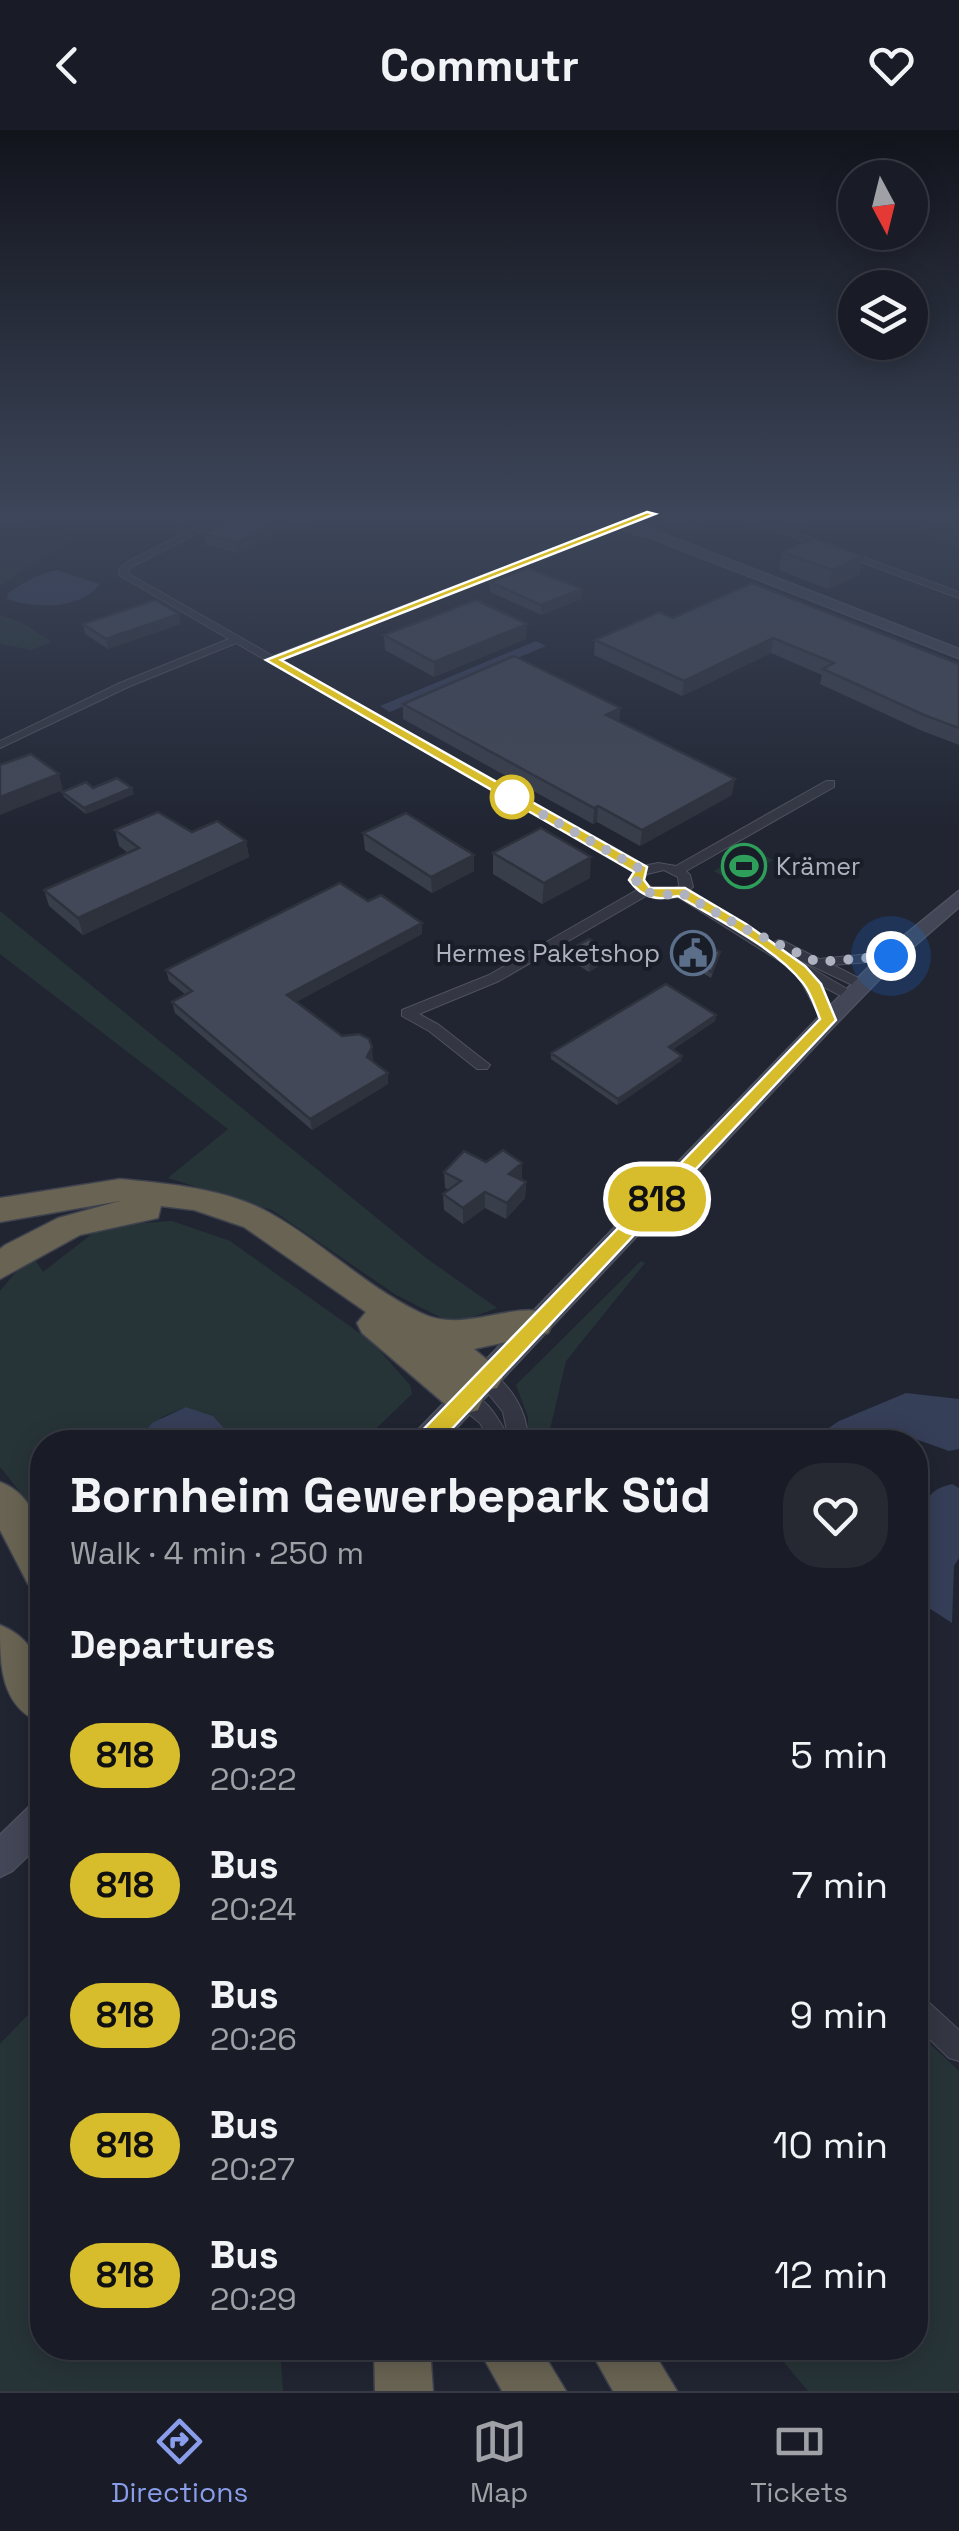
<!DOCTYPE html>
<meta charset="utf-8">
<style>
body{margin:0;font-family:"Space Grotesk",sans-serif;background:#262932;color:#f1f3f6;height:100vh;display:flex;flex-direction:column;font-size:38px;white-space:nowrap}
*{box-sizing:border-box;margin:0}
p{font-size:32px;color:#9fa1a7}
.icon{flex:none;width:55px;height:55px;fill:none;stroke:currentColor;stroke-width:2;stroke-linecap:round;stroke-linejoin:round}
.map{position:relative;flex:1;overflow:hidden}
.panel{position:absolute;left:30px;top:1300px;width:898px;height:930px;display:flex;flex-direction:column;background:#191c26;border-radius:40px;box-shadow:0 5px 25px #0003,0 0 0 2px #373a43}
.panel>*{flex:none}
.badge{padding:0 20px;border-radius:32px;font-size:35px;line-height:65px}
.needle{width:65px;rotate:173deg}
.controls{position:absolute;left:838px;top:30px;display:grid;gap:20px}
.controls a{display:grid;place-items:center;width:90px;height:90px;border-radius:50%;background:#191c26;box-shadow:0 5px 25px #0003,0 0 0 2px #373a43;font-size:50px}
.you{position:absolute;width:50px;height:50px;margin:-25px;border:8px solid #fff;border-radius:50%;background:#1a73e8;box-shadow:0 0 0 15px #1a73e833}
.map>.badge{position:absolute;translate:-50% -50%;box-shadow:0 0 0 5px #fff}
h2{padding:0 40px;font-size:38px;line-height:90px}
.round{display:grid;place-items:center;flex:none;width:105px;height:105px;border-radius:40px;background:#262932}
.overview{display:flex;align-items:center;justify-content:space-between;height:170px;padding:0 40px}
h1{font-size:48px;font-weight:600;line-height:75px}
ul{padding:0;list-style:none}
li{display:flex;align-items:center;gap:30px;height:130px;padding:0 40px}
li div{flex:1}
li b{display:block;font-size:38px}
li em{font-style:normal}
li .badge{min-width:110px;font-weight:700;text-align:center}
header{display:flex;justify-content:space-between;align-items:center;height:130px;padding:0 40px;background:#191c26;font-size:45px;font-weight:600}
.dock{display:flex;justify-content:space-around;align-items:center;height:140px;border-top:2px solid #373a43;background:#191c26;font-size:28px;color:#9fa1a7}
.dock a{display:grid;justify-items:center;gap:5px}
.dock .selected{color:#899dea}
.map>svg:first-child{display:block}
</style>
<header><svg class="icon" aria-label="back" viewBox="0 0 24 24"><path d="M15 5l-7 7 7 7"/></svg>Commutr<svg class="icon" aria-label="heart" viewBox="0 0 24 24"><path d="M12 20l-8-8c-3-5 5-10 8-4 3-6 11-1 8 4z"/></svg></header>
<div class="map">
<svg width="959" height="2261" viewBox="0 0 959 2261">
<rect width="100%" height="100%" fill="#212532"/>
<!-- green -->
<path fill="#273437" d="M0,384H8L74,409L0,456Z
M937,384H959V416L912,401Z
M0,485L21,492L52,512L31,520L0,514Z
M751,719L773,730L736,754L714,741Z
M0,781L426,1128L497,1178L454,1194L396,1165L272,1080L168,1048L228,999L0,824Z
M172,1091L230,1111L372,1212L410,1255L412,1264L362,1312H237L213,1286L186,1277L162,1287L137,1312H42V1389L0,1337V1161L31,1124L43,1142L102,1096Z
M641,1131L645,1133L566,1231L547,1312H528V1287L516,1255Z
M42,1870V2218H280L283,2261H0V1914Z
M915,1900L959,1941V2261H808L772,2218H915Z"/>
<!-- water -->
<path fill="#363f58" d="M57,440L100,454C80,480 35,479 7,469L8,463C24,453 38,443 57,440Z
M536,511L546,516L390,582L380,576Z
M906,1263L959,1269V1319L949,1321L907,1306H891L879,1312H808L839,1291Z
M186,1277L213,1286L237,1312H137L152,1293Z
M952,1354L959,1358V1428L954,1436L952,1493L915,1469V1388L921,1386C926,1366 932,1359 952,1354Z"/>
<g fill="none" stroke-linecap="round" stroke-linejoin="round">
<defs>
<path id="minor" d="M223,384H234L135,435L129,439V444L273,526L641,384H654L281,530L643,736L658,733L676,736L826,651H834V657L686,741L690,745L693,757L688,761L771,814L778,810L783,811L819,829L891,822L898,826L891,830L833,835L868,853L870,856L863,860L789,825L859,866L857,869H847L820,855L835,890L828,895C817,888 807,858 796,844L797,842L678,767L659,769L646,766L499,851L419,884L439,895L490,935L487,939H477L429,901L402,886V880L489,845L637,760L630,750L635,742L236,513L128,557L0,618V611L120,553L229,509L119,445L120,438L129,431ZM664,740L678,747L679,756C665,764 653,762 643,750L647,744Z
M731,384H744L959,462V468Z
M485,1240C510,1251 530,1285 527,1312H491L480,1293L458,1275L455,1269L458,1263C482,1258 498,1288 508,1306L503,1282L476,1248L478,1242Z
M915,1864L924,1868L959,1900V1931L949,1928L915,1895Z"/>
<path id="secondary" d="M645,397L959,519V528L641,404V398Z
M959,761V777L898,830L835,895L443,1312H411L415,1303L821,885L884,822Z
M42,1671V1712L12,1741L0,1747V1705L30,1676Z"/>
<path id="motorway" d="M120,1049C169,1054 224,1058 268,1082C321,1111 366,1157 421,1183C463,1204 511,1171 548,1183L553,1193L548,1203L474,1219L497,1238L503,1248L497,1258L479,1261L483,1269L478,1280L465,1284L452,1280L362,1203L357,1193L366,1182L244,1097L194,1080L161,1076L158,1088L80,1105L0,1149V1119L5,1115L58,1088L120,1071L0,1092V1068Z
M0,1352C45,1369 42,1420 42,1459L28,1454L0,1400Z
M0,1495C45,1513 42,1552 42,1593C0,1577 0,1534 0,1495Z
M374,2218H430L433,2261H375Z
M478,2218H540L566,2261H502Z
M589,2218H651L677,2261H613Z"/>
</defs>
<!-- minor casing -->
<use href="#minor" stroke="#4e525e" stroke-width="2"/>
<!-- secondary casing -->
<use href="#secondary" stroke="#4e525e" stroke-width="3"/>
<!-- motorway casing -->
<use href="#motorway" stroke="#3e424e" stroke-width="3"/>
<!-- minor -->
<use href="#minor" fill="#343743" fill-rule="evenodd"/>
<!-- secondary -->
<use href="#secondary" fill="#424656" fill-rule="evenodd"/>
<!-- motorway -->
<use href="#motorway" fill="#686352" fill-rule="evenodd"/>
<defs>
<path id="secondary-bridge" d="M609,388L645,401"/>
</defs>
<!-- secondary-bridge casing -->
<use href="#secondary-bridge" stroke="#4e525e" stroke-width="15" stroke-linecap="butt"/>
<!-- secondary-bridge -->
<use href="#secondary-bridge" stroke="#424656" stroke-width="14"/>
</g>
<!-- wall -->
<path fill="#393e4b" d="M153,384H197L181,392Z
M243,384H321L322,385L301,396L294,394L238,423L206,415L204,404Z
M668,384H713L712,390L691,399L667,391Z
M771,384H821L794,397L770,389Z
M782,422L863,426L859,445L828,459L779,440Z
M490,452L582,459L581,469L541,485L490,462Z
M179,484L180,494L108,519L85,504L83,494Z
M673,488L959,534V615L920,600L820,554L822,545L771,523L682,566L594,525L595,510Z
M384,505L526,509L434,547L385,520Z
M403,574L620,578L619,592L732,665L640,716L597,692L593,694L403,589Z
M62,662L134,664L86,684L64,667Z
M115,700L192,702L246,711L249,727L83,805L49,776L44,760L128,723L119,716Z
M363,703L474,741L432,763L365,720Z
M493,723L590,748L542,774L493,744Z
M368,771L422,804L296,872L342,906L373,928L372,931L388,954L312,1000L175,883L172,872L186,865L169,851L166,840Z
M571,819L607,820L606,831L589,842L570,830Z
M678,822L719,827L711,848L677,828Z
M716,885L715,891L672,920L681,931L617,975L551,929V923Z
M486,1032L522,1033V1049L526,1052L525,1068L506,1089L485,1078L463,1094L444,1080L443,1064L449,1060L445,1058L444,1042Z"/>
<!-- shaded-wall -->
<path fill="#2e323d" d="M180,384H197L181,392Z
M291,384H293L294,394L238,423L236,413Z
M302,384H321L322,385L301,396L300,385Z
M695,384H713L712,390L691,399L692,386Z
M796,384H821L794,397Z
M863,426L859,445L828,459L832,440Z
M582,459L581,469L541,485V475Z
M179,484L180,494L108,519L106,509Z
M527,494L526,509L434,547V532Z
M773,508L771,523L682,566L684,551Z
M620,578L619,594L606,585Z
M59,644L63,660L0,685V667Z
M735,649L732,665L640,716L642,700Z
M132,658L134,664L86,684L84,678Z
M598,676L597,692L593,694L594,678Z
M246,711L249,727L83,805L78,788Z
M474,725V741L432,763L431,747Z
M591,727L590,748L542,774L544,753Z
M422,793V804L289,876L287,865Z
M607,820L606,831L589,842L590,831Z
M716,885L715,891L668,923L669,917Z
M372,917L373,928L368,938L367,927Z
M682,926L681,931L617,975L618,969Z
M388,943V954L312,1000L310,989Z
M522,1033V1049L509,1044Z
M526,1052L525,1068L506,1089L507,1073Z
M485,1062V1078L463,1094V1078Z"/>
<!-- building -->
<path fill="#424857" stroke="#2e323d" stroke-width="2.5" d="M243,384H291L236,413L204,404Z
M814,408L863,426L832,440L782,422Z
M528,438L582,459L541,475L490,452Z
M752,453L959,534V598L924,585L823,539L834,533L773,508L684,551L595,510L659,482L673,488Z
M155,470L179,484L106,509L83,494Z
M476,470L527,494L434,532L384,505Z
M514,526L620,578L606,585L735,649L642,700L598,676L594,678L403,574Z
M31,624L59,644L0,667V635Z
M117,648L132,658L84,678L62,662L86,652L93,658Z
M158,682L192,702L217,691L246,711L78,788L44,760L139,718L115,700Z
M406,683L474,725L431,747L363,703Z
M541,698L591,727L544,753L493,723Z
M340,753L368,771L381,765L422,793L287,865L342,906L359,904L369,909L372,917L367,927L388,943L310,989L172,872L192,861L166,840Z
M589,809L607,820L590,831L571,819Z
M682,812L704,813L720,822L712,842L678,822Z
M666,854L716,885L669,917L682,926L618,969L551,923Z
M503,1020L522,1033L509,1044L526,1052L507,1073L485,1062L463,1078L443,1064L461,1051L444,1042L464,1021L486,1032Z"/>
<!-- sky -->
<linearGradient id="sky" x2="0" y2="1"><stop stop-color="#12141c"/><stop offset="0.55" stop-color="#3d465a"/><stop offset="1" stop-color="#3d465a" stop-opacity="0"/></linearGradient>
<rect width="959" height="701" fill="url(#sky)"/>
<!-- line -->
<path fill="#d7bc2b" stroke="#fff" stroke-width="2.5" d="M647,382L655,384L281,530L647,737L644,750L650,758H685L746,794L805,836L821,854L836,890L433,1319L425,1322L414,1312L417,1306L820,889C815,877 811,863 803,853C776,818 716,789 678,766C657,771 642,768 629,750L634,742L266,530Z"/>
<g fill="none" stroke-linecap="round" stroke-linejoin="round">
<!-- walk -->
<path stroke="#aeb2c0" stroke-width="10" stroke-dasharray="0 18" d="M512,667L642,740L636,750C645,767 664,767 680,762L741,797L817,832L891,826"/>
</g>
<!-- icons -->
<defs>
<symbol id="stadium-ring" viewBox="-11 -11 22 22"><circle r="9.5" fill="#191d27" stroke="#2e9e5b" stroke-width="1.5"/><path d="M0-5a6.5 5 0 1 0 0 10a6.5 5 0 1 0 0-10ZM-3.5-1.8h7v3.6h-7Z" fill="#2e9e5b"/></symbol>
<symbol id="civic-ring" viewBox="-11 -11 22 22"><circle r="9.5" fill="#191d27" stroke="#5c6f8a" stroke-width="1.5"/><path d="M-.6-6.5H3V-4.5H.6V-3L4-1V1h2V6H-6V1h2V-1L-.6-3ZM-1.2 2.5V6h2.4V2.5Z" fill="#5c6f8a"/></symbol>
</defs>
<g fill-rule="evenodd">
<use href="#stadium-ring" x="719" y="711" width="50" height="50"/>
<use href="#civic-ring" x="668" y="798" width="50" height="50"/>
</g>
<!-- markers -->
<circle fill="#fff" stroke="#d7bc2b" stroke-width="5" cx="512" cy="667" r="20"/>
<g text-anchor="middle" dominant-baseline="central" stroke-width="8" stroke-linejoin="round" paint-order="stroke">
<!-- far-poi labels -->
<g font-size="25" fill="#aeb2c0" stroke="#191d27" text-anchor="start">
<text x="776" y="736">Krämer</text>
<text x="660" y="823" text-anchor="end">Hermes Paketshop</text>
</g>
</g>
</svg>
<div class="controls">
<a><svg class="needle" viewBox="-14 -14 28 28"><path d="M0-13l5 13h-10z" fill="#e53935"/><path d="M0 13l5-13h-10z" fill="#9fa1a7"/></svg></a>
<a><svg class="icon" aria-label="layers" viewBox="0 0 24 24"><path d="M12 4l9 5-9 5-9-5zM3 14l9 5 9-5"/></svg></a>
</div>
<div class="you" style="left:891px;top:826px"></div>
<b class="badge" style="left:657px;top:1069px;background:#d7bc2b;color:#111">818</b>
<section class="panel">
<div class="overview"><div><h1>Bornheim Gewerbepark Süd</h1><p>Walk · 4 min · 250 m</p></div><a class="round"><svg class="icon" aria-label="heart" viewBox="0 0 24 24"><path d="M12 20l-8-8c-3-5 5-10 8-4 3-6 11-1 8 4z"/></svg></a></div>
<h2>Departures</h2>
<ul>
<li><span class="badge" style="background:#d7bc2b;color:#111">818</span><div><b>Bus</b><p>20:22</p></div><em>5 min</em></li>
<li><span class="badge" style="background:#d7bc2b;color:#111">818</span><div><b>Bus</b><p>20:24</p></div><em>7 min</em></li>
<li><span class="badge" style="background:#d7bc2b;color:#111">818</span><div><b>Bus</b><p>20:26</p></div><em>9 min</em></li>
<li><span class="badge" style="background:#d7bc2b;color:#111">818</span><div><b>Bus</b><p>20:27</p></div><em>10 min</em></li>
<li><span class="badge" style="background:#d7bc2b;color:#111">818</span><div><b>Bus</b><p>20:29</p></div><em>12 min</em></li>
</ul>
</section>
</div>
<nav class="dock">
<a class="selected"><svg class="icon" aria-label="directions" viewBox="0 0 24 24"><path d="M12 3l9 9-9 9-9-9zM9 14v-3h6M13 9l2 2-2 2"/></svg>Directions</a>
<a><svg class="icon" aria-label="map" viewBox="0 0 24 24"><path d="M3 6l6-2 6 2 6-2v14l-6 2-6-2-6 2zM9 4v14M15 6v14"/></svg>Map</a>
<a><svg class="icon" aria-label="tickets" viewBox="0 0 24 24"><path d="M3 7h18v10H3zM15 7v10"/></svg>Tickets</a>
</nav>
